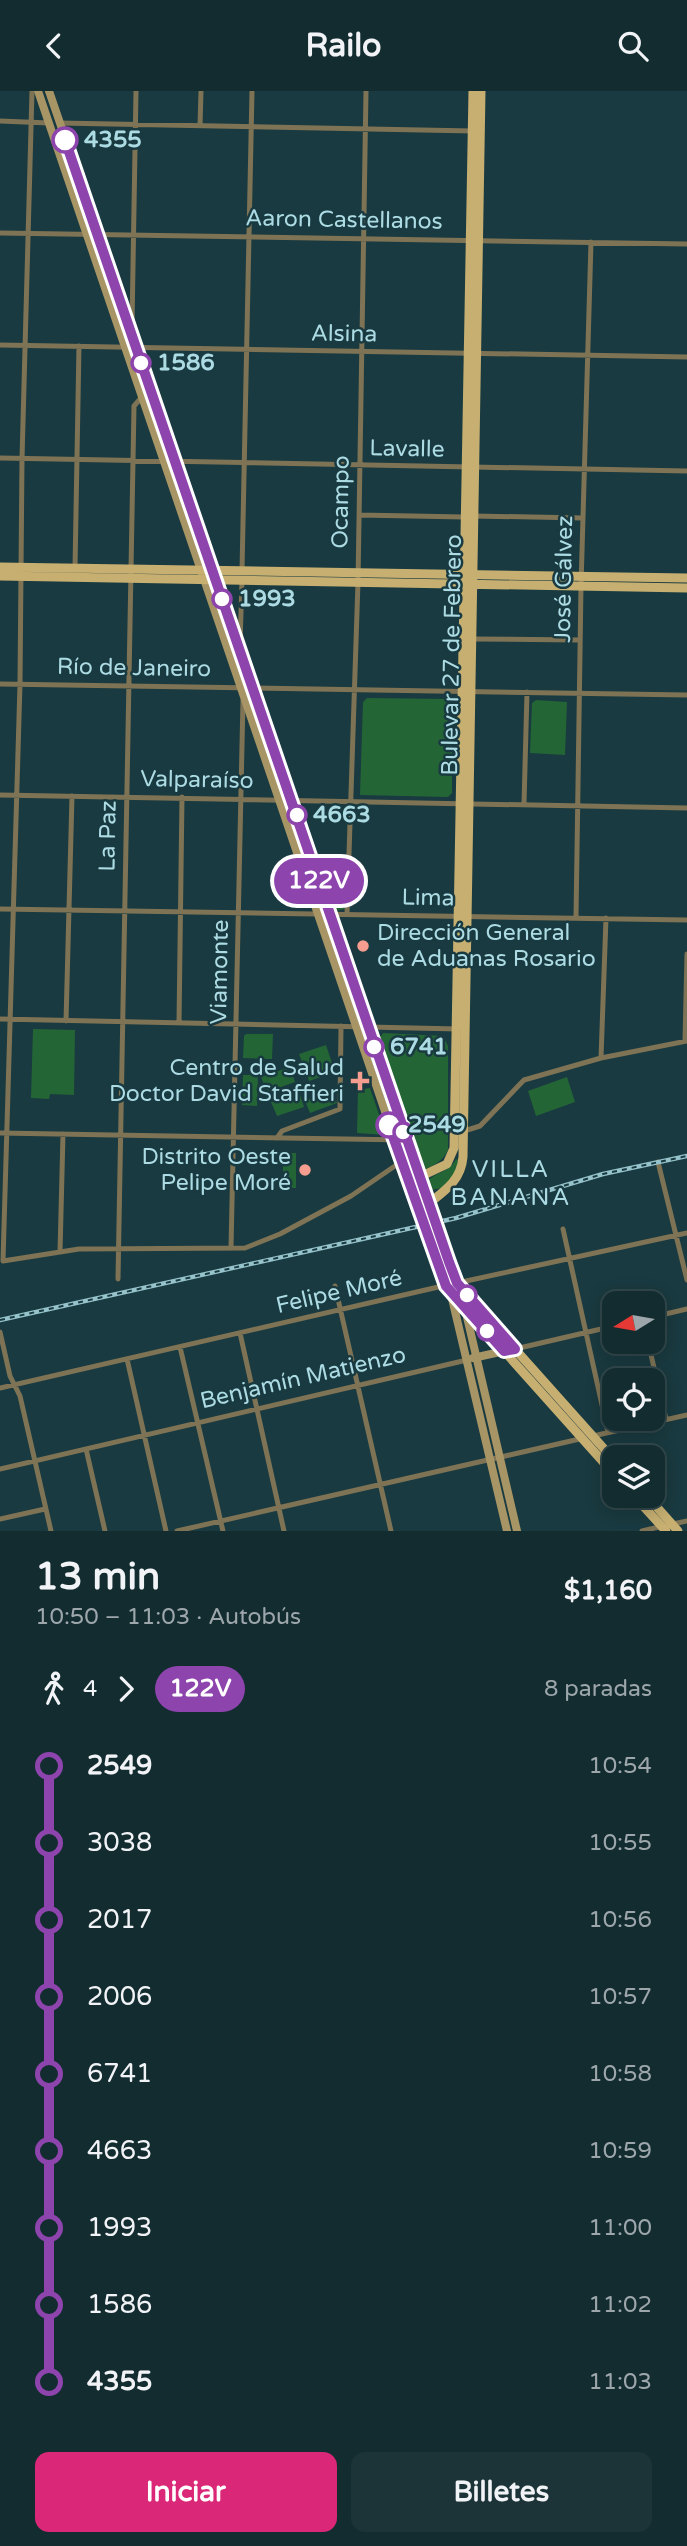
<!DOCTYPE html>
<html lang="es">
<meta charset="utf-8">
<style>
body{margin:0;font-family:"Varela Round",sans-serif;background:#1c3438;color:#f1f3f6;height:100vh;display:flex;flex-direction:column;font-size:26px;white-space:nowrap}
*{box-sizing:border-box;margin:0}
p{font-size:23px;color:#9da7ab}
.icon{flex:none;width:38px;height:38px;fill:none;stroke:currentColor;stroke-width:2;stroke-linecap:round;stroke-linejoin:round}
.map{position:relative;height:1440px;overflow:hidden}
.side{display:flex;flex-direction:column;background:#132c30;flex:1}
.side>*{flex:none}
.badge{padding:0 14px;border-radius:23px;font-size:24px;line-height:46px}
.needle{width:46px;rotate:259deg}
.buttons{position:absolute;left:602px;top:1200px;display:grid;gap:14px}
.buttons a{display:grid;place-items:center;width:63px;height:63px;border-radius:14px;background:#132c30;box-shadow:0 4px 18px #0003,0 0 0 2px #32484c;font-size:35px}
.map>.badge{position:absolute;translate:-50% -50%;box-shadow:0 0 0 4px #fff}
.legs{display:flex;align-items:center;gap:10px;height:77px;padding:0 35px;font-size:23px}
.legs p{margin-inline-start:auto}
.summary{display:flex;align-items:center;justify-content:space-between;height:119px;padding:0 35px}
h1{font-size:38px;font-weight:800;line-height:52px}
.button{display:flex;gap:14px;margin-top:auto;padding:14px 35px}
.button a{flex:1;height:80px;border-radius:14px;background:#db2777;color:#fff;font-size:28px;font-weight:800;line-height:80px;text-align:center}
.button a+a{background:#1c3438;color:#f1f3f6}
ul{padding:0 35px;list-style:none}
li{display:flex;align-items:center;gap:24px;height:77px;font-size:26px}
li i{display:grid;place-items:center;width:10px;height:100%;margin:0 9px;background:currentColor}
li i::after{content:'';width:18px;height:18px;margin:-9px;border:5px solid;border-radius:50%;background:#132c30}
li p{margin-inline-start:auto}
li:first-child i{background:linear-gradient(#0000 50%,currentColor 0)}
li:last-child i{background:linear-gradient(currentColor 50%,#0000 0)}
header{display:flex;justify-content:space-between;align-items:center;height:91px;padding:0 35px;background:#132c30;font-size:32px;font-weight:800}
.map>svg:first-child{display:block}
</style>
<header><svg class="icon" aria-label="back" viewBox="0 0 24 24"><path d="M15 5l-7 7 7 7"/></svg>Railo<svg class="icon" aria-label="search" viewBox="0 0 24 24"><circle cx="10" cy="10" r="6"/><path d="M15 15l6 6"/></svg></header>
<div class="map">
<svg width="687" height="1440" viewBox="0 0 687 1440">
<rect width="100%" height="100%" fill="#193a40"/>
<!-- green -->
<path fill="#246536" d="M367,607L448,608L452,612V702L448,706L360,704L363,611Z
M536,609L567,611L565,664L530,662L532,612Z
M346,796L345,818L335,820L332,817L327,802Z
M33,938L75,939L74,1004L50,1003L49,1008L31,1007Z
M383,942L443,945L448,955V1059C442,1071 434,1075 422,1079L378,950Z
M246,943H273L272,968L243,967L244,945Z
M326,954L335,981L309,990L299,963Z
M290,976L295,991L267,1001L261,986Z
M243,984H258L257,1015L242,1014Z
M567,986L575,1011L536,1025L528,1000Z
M370,997L386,1044L357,1042L358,999Z
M332,1000L337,1012L310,1022L305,1010Z
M299,1001L304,1016L277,1025L271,1011Z
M283,1062H296V1097H283Z
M456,1068L461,1070L459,1078L443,1097L430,1099L426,1096C428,1081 448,1084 456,1068Z"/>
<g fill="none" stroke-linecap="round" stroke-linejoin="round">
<!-- street -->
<path stroke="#7e7355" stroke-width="5" d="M0,30L49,32
M59,32L473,40
M200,35L201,0
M0,142L687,153
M132,234L136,0
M0,254L687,266
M0,367L687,380
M359,424L464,426
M474,425L583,427
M75,477L79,255
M242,480L252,0
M472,548L580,549
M240,554L242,489
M0,593L687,604
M0,704L687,717
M524,713L527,601
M0,818L687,829
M347,823L358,491L366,0
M576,827L581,495L591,151
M0,928L459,938
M66,930L72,705
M179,932L182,706
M685,950L687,863
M601,967L606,827
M464,1040L480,1035L524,989L601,967L687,950
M0,1042L406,1049
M277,1047L282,1040L340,1018L341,935
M658,1071L687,1189
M563,1138L608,1341
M231,1157L243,609
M60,1161L63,1043
M3,1170L20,593L22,368L32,0
M3,1170L79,1158L245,1157L280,1143L351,1105L411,1064
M118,1188L134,315L141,307
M457,1192L687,1142
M335,1195L391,1440
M653,1226L687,1218
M0,1241L10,1285L20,1305L51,1440
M240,1242L284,1440
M648,1251L666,1328
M180,1256L223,1440
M515,1258L614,1235
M127,1268L166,1440
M0,1297L447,1194
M593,1345L687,1324
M86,1358L105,1440
M0,1378L467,1269
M0,1428L45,1418
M673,1433L687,1430
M177,1440L584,1347
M642,1440L663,1435"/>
<!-- secondary -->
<path stroke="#a79565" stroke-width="8" d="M38,0L409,1091
M49,0L292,709L428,1113
M460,1196L517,1440
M450,1199L507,1440
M473,1267L509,1259"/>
<!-- primary -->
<path stroke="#c6af71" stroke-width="9" d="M473,0L454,1057L447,1073L409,1091L446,1195L614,1383
M481,0L463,1066C461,1089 446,1099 428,1113L456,1192L614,1369
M0,476L687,487
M0,485L687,497
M634,1405L666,1440
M647,1405L678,1440"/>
<defs>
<path id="rail" d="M0,1229L456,1127L603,1083L687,1065"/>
</defs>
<!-- rail casing -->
<use href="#rail" stroke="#96c3cb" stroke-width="4.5"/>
<!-- rail -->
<use href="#rail" stroke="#193a40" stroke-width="2" stroke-dasharray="5" stroke-linecap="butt"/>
</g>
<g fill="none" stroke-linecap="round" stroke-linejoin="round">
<defs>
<path id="line-1" d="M65,49L449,1171L457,1192L515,1258L504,1260L446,1195L389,1034"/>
</defs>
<!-- line-1 casing -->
<use href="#line-1" stroke="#fff" stroke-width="16"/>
<!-- line-1 -->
<use href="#line-1" stroke="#8e44ad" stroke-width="10"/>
</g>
<!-- markers -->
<g fill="#fff" stroke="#8e44ad" stroke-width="3.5">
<circle cx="65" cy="49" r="12"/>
<circle cx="141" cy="272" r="9"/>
<circle cx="222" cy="508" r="9"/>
<circle cx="297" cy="724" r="9"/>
<circle cx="374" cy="956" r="9"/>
<circle cx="389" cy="1034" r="12"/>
<circle cx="403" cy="1041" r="9"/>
<circle cx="467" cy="1204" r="9"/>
<circle cx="487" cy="1240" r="9"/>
</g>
<g fill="#f59d8e" stroke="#193a40" stroke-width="2.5">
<circle cx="363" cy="855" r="7"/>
<path d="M356.5 979.5h7v7h7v7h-7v7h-7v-7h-7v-7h7z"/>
<circle cx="305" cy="1079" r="7"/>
</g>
<g text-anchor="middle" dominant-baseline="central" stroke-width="5" stroke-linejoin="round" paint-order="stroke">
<!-- stop labels -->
<g font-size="23" font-weight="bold" fill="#acdbe4" stroke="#193a40" text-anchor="start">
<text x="84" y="49">4355</text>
<text x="157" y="272">1586</text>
<text x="238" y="508">1993</text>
<text x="313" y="724">4663</text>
<text x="390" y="956">6741</text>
<text x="408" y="1034">2549</text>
</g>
<!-- street labels -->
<g font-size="23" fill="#acdbe4" stroke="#193a40">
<text transform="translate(344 129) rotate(1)">Aaron Castellanos</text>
<text transform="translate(344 243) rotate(1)">Alsina</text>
<text transform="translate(407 358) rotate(1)">Lavalle</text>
<text transform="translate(341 411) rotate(-89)">Ocampo</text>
<text transform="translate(564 488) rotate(-89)">José Gálvez</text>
<text transform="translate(452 564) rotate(-89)">Bulevar 27 de Febrero</text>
<text transform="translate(134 577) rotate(1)">Río de Janeiro</text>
<text transform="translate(197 689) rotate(1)">Valparaíso</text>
<text transform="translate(108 745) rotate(-89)">La Paz</text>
<text transform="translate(428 807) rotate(1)">Lima</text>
<text transform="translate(220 881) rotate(-89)">Viamonte</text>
<text transform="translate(339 1201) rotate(-13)">Felipe Moré</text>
<text transform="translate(303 1287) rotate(-13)">Benjamín Matienzo</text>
</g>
<!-- poi labels -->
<g font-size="23" fill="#acdbe4" stroke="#193a40" text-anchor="end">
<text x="377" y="842" text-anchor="start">Dirección General<tspan x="377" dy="26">de Aduanas Rosario</tspan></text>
<text x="344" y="977">Centro de Salud<tspan x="344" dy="26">Doctor David Staffieri</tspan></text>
<text x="291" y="1066">Distrito Oeste<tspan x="291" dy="26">Pelipe Moré</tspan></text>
</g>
<!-- neighbourhood labels -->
<g font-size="24" letter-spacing="2" fill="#acdbe4" stroke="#193a40">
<text x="511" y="1078">VILLA<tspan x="511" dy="28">BANANA</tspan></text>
</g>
</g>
</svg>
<div class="buttons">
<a><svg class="needle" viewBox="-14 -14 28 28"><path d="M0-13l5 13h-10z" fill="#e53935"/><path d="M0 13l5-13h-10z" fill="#9da7ab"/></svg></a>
<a><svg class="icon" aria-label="locate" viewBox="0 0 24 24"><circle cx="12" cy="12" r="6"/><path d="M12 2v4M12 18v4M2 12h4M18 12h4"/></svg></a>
<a><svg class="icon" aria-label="layers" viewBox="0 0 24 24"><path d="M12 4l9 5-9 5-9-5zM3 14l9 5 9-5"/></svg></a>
</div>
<b class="badge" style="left:319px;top:790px;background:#8e44ad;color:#fff">122V</b>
</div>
<section class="side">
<div class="summary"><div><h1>13 min</h1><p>10:50 – 11:03 · Autobús</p></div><b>$1,160</b></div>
<div class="legs"><svg class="icon" aria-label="walk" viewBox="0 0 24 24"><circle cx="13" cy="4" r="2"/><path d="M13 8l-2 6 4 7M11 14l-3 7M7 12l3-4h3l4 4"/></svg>4<svg class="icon" aria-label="forward" viewBox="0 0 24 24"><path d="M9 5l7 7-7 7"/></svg><b class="badge" style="background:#8e44ad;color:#fff">122V</b><p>8 paradas</p></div>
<ul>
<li><i style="color:#8e44ad"></i><b>2549</b><p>10:54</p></li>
<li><i style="color:#8e44ad"></i><span>3038</span><p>10:55</p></li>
<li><i style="color:#8e44ad"></i><span>2017</span><p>10:56</p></li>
<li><i style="color:#8e44ad"></i><span>2006</span><p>10:57</p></li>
<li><i style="color:#8e44ad"></i><span>6741</span><p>10:58</p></li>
<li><i style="color:#8e44ad"></i><span>4663</span><p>10:59</p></li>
<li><i style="color:#8e44ad"></i><span>1993</span><p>11:00</p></li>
<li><i style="color:#8e44ad"></i><span>1586</span><p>11:02</p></li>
<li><i style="color:#8e44ad"></i><b>4355</b><p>11:03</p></li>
</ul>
<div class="button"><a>Iniciar</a><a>Billetes</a></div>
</section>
